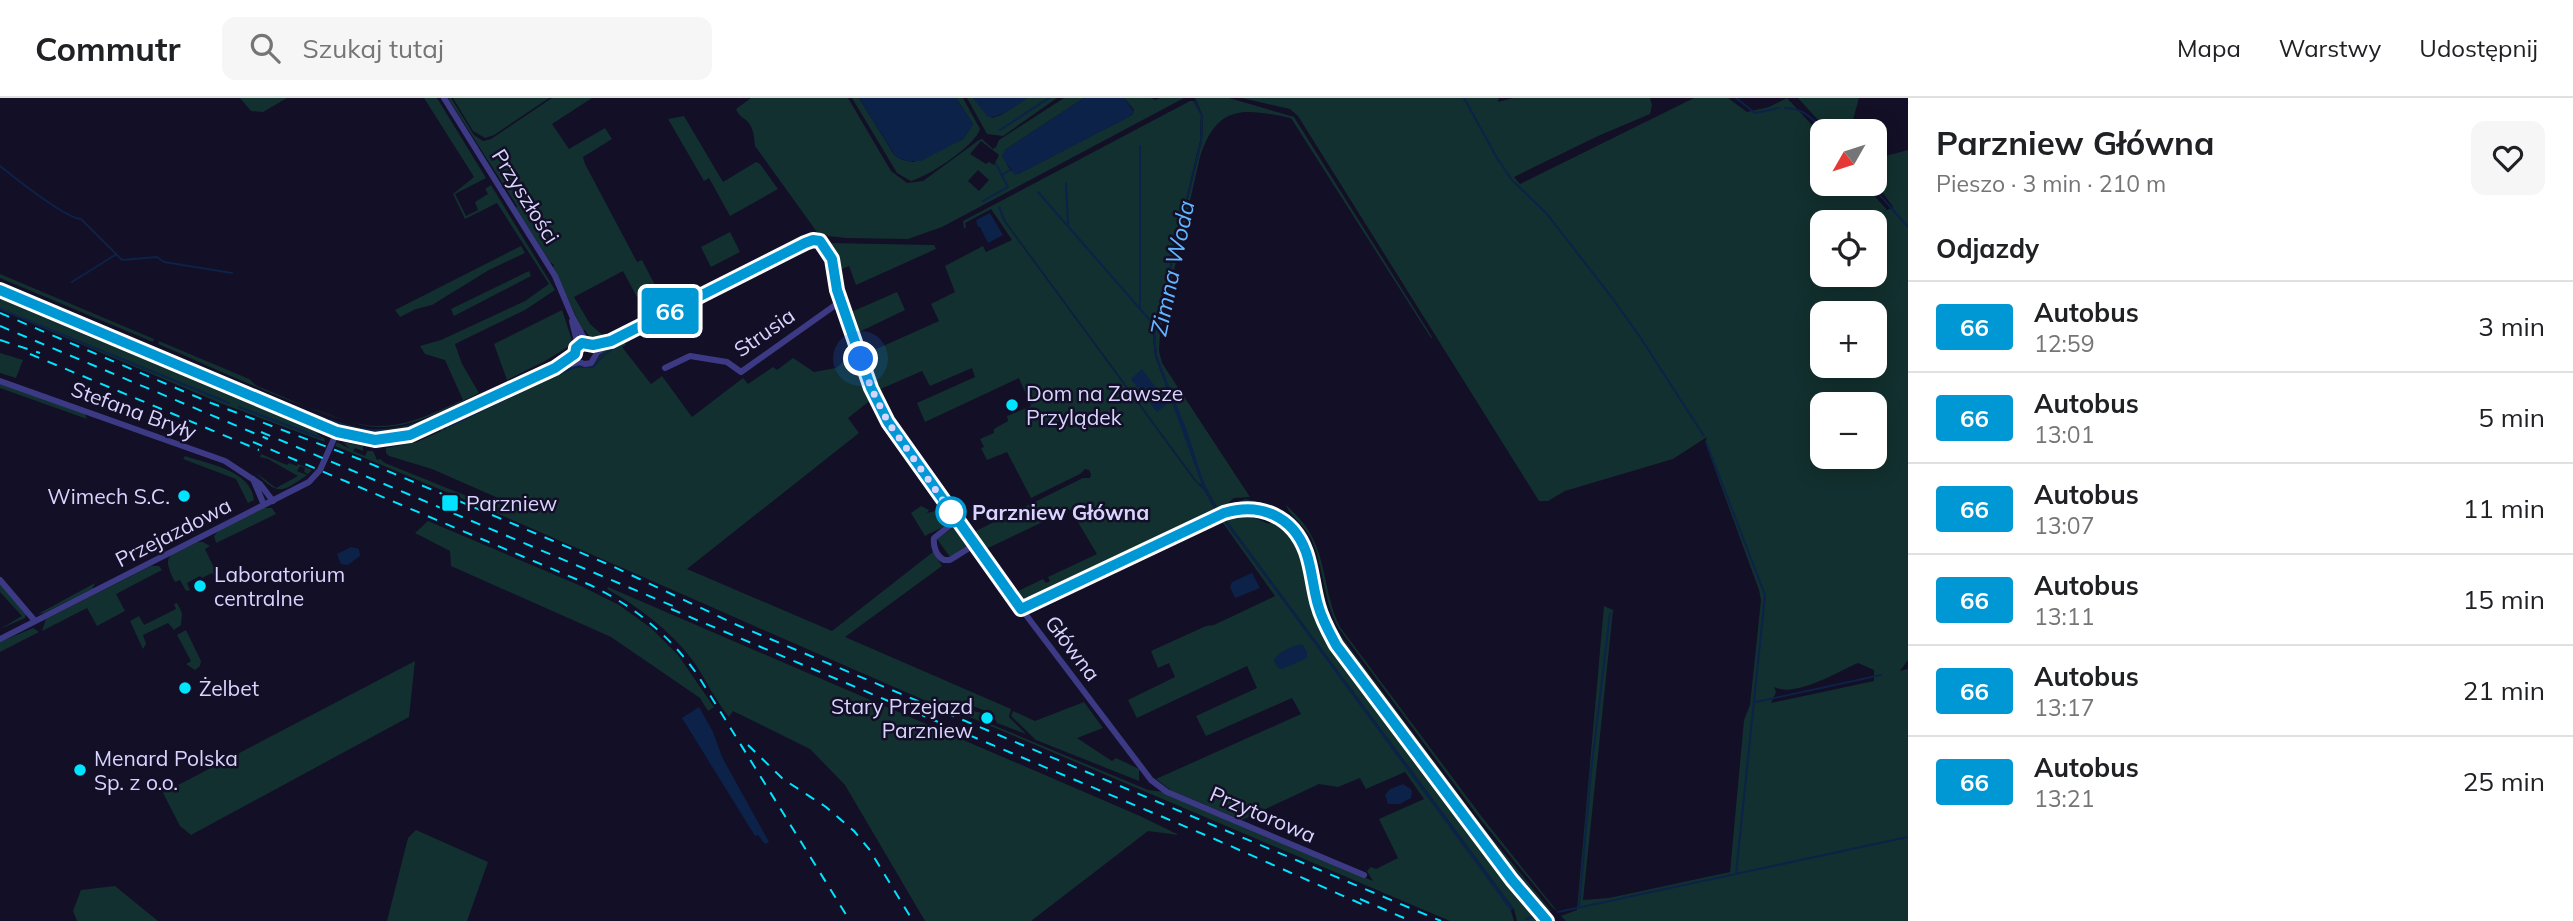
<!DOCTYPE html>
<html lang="pl">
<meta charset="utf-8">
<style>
body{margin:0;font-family:Mulish,sans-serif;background:#f6f6f6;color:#202124;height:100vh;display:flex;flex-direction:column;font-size:26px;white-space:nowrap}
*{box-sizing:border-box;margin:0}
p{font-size:23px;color:#757577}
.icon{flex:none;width:38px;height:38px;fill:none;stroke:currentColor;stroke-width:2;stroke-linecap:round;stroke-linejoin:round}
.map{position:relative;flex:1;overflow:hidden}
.side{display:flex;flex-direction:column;background:#fff;width:665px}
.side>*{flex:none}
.badge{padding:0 14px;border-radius:5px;font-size:24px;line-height:46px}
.needle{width:46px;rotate:231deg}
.buttons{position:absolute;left:1810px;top:21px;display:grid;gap:14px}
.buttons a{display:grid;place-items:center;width:77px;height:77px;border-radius:14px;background:#fff;box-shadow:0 4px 18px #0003;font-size:35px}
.you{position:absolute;width:35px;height:35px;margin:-18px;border:5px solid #fff;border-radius:50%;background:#1a73e8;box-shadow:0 0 0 10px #1a73e833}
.map>.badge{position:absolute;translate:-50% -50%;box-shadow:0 0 0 4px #fff}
h2{padding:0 28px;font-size:26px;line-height:63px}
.round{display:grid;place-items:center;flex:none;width:74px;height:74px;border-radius:14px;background:#f6f6f6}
.head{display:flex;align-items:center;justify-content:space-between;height:119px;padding:0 28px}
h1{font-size:33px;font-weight:700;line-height:52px}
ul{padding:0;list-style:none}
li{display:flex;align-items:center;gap:21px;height:91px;padding:0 28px;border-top:2px solid #e0e0e0}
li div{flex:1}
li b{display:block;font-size:26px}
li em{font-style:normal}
li .badge{min-width:77px;font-weight:700;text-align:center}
header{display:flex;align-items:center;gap:42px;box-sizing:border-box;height:98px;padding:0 35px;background:#fff;border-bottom:2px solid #e0e0e0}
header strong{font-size:33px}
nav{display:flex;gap:38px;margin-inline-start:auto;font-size:24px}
.search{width:490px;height:63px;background:#f6f6f6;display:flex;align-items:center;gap:18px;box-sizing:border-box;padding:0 24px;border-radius:14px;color:#757577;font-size:26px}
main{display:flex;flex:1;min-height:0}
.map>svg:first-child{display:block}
</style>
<header>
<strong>Commutr</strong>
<div class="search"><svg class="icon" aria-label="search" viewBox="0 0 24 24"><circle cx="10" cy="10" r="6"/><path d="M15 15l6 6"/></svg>Szukaj tutaj</div>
<nav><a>Mapa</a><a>Warstwy</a><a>Udostępnij</a></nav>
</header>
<main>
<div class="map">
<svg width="1908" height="823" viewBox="0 0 1908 823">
<rect width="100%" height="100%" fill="#130f26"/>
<!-- green -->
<path fill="#12302f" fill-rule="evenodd" d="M240,0H287L263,14L251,13Z
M424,0H437L486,80L455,96L466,118L478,112L475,104L488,96L485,91L491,87L555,192L525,212L455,246L462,266L479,295C450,309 417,328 384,329C361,330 342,321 322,314C265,295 212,269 158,246L159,243L249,281L257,288C291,301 345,329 380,328C409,328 437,313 463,302L445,262L425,256L420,248L441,242L525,203L549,186L497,105L465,121L453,96L474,79Z
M448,0H451L474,37L483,43L491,41L552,0H592L552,26L569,51L605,30L612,41L583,59L585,66L637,164L642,162L657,191L637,199L623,173L574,199L590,226L605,239C597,242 590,242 585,232L583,233L553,169L554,167L550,164L516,110L517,108Z
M453,0H549L494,37L485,40L473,33Z
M751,0H848L891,73L907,85L923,83L979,42L982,41L993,51L996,49L999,42L1064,0H1084L1005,52C1006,64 1006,72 1018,76L1132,17L1134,12L1124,0H1151L1155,2L1161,0H1184L942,129L908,141L846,140L819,137L755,48C754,40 754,31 748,24C743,19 739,19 736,11ZM981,43L999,57L994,67L989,64L986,66L970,56ZM978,72L989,82L979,93L968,83Z
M852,0H859L893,55C899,62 906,63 914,64L963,41L973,26L956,0H963L980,31C975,48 929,78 911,83L897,75Z
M967,0H973L992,20L1001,17L1027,0H1057L1003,38L987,36Z
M1195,0H1229L1294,19L1432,239L1431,240L1291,20C1243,10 1217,6 1200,59L1160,234L1159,253L1162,265L1250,399L1234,400L1219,413L1204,386L1157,258L1155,235L1202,43L1203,18Z
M1242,0H1499L1498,4L1513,0H1650L1652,7L1650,16L1598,38L1514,79L1520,86L1694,0H1728L1747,14L1769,9L1787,0L1822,38V86H1864L1887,112L1893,109L1874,83V61L1908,52V562L1900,573L1908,571V823H1566L1561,818L1577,812L1604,508L1613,512L1583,802L1609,800L1730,774L1744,622L1750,607L1761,502L1759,492L1705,344L1707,339L1673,361L1565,393L1548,403H1539L1298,18L1290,11ZM1822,124H1874V177H1822ZM1822,215H1874V268H1822ZM1822,306H1874V359H1822ZM1858,565L1874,572V583L1771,605L1776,594L1774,589C1795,600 1837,574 1858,565Z
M1798,0H1859L1850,33H1828Z
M1190,3H1193L1201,17L1200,43L1153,239L1155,258L1203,387L1198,385L1006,124L999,109L1003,122L1194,382L1204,392L1216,413L1021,504L1014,495L1043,481L1046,485L1050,483L1048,479L1097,456L1070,411L984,452L972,435L1083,380H1090L1091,376L1089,372L1085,371L1080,376L1031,400L1007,354L987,362L981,350L984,349L980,341L994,335V331L1008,323L1007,318L1031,308L1019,280L925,324L917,305L975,279L972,270L930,288L922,273L876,293L863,257L939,223L931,206L955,194L945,168L983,148L986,154L1012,142L991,111L965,125L966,129L964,131L963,123Z
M684,18L723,84L756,64L760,66L778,91L730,118L709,80L704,83L668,21Z
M730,134L740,154L711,169L701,149Z
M830,145L934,147L936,151L856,187L849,168L837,173Z
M521,148L525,155L489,172L432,207L416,211L400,219L395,212Z
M529,173L531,178L454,218L451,211Z
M0,176L154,241L153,244L0,180Z
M0,184L152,248L147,251L0,190Z
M662,191L670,206L647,218L639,203Z
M897,194L905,212L855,236L849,215Z
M0,196L268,309L318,334L317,336L324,340L325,344L220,305L0,212Z
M562,212L572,242L571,247L545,263L507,282L494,246Z
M623,242L626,247L622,249L651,286L662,278L692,319L743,280L748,286L773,269L777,272L793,260L814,274L836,270L854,255L872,301L848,320L859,335L687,471L832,533L933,454L942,468L845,539L1011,611L1009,619L1026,636L997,625L993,617L986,613L970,607L966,608V611L981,615L982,620L988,625L1148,692L1164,694L1373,783L1367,773L1371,769L1376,771L1398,760L1379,721L1424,701L1405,674L1366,691L1360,680L1338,689L1319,686L1242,722L1172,693L1156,681L1301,616L1292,600L1206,638L1196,618L1257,590L1247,568L1137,620L1128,602L1175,579L1169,565L1158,570L1151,553L1206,528L1214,527L1275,498L1220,421L1222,420L1493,786L1510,810L1514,823H1450L960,615L952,614C746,526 543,432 335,348L337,344L350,351L343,344L363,348V353L355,350L353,353L365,358L367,353H373L377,362L380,361L385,365L494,409L497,405L506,410L509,406L507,401L498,400L432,371L389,358L386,355V350L417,344L441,333V329L445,332L448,326L557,273L575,267L592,268L604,252Z
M156,250L293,309L326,320L325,324L293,313L158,256Z
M0,255L23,262L16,280L0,275Z
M543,268V272L497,295L493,292Z
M0,285L85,316L87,321L0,290Z
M432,319L433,323C393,340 369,341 329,325L330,321C370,336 392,334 432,319Z
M261,356L287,367L289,365L297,368L298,366L312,372L308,376L304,374L305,370L300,368L297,373L307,377C280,396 278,397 255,374L276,390L298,378L268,361L260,359Z
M185,358C208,366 251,372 254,402L248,405L236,381L183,361Z
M1245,401C1298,412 1311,438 1322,488C1325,503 1328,517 1335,530L1486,733L1551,813L1544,815L1535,806L1336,540C1330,529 1324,517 1321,505C1309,460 1305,400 1241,407L1240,404Z
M1286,407C1294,415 1302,422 1308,432C1327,461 1324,498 1340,529L1482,719L1557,813L1552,809L1480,721L1338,529C1323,501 1324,469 1311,440C1305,428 1289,417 1286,407Z
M921,408L929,412L927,415L943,411L941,414L943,416L945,414L950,422C944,432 934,432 925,438L911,415Z
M264,410H272L276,416L216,445L214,438L218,433Z
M1242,414C1312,416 1298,461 1313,509C1316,520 1323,529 1328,538L1513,788L1543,823H1517L1514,811L1505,799L1224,419H1252L1269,426L1270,424L1257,417Z
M428,423L581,488L619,507L651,530L678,557L714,609L708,613L700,600L611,539L451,468L450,453L415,435Z
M954,429L968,447L950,459L937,441Z
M198,444H203L210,448L205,451L218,478L215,480L212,475L202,480L200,478L187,485L190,492L186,493L180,482L175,484C159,454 172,457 198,444Z
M151,468H159L162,472L116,496L125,513L97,528L87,510L42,533L46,521Z
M0,485L26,515L25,520L0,531L22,518L0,494Z
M95,485L92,491L44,515L38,516Z
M608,489L1140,718L1179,737L1148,733L1031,823H925L845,687L810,651L733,613L729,619C715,602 706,582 694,564C671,533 640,510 607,491Z
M177,505L182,515L181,527L174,532L168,525L143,537L146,546L143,551L130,523L139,518L144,527L176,511L174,506Z
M33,530L39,534L0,554V544Z
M186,532L201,563L200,568L195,572L186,566L191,563L177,537Z
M415,563L409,619L191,737L180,728L163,695Z
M1084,604L1103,630L1077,640L1112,663L1116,660L1139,671V683L1036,642L1011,618L1013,613L1035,623Z
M416,732L488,764L467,823H387L408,740Z
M115,788L158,823H77L73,813L81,792Z"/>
<!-- water -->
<path fill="#0c2248" d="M859,0H956L973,26L963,41L921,63H907L896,59Z
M973,0H1027C1015,8 1002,20 988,19Z
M1084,0H1124L1134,14L1129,19L1030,70L1015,77L1002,59L1005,52Z
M1195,2L1203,18L1202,43L1159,218L1155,235L1157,258L1187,333L1204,386L1219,413H1216L1204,392L1194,382L1003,122L998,109L1000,108L1006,124L1198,385L1202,387L1155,258L1153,239L1200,43L1201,17L1193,3Z
M990,115L1003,137L988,145L980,129H978L976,122Z
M1142,271L1166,303L1167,306L1157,314L1131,281Z
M1224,419L1514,811L1511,813L1222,420Z
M351,449L359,451L360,458L348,467L341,466L337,456Z
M1252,475L1260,490L1235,500L1230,489L1232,484Z
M1302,546L1307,554V560L1282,571L1278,570L1274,563C1277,554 1292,548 1302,546Z
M699,609L713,634L722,659L769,744L765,746L758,737L755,738L682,620Z
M1403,686L1412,692L1411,700L1400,706H1388L1385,697L1390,691Z"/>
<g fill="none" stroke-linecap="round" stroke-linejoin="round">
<!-- stream -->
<path stroke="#0c2248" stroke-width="2" d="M1464,0L1497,60L1512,82L1547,116L1613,201L1640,239L1704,338
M1736,0L1755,15L1779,10
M1785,10C1803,10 1812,20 1823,33
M1000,32L1049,0
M1140,48V211
M0,68C15,80 65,120 81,121L122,162L157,159L164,164L232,175
M1002,77L1010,72
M1066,85L1068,126
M1870,86L1908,129
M1038,94L1155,228
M983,103L1008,89L996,66
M72,184L115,157
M0,185L32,199
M0,211L229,305
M102,230L149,249
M157,252L293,310L323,320
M550,266L565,257
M497,292L541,271
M472,304L487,297
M239,309L321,340
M445,316L463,309
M331,323C371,337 392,336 432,321
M450,328L552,278L576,269H593L605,256L620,246
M1706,344L1765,497L1736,776
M1346,550L1485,736L1555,823
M1756,604L1881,577
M1579,810L1591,674L1610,515
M1558,814L1908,739
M1526,821L1533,819"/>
<!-- minor -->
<path stroke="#3d3a85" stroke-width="6" d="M444,0L555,178L572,218L586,244
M0,192L296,317L337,334L364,341H393L419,334L555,270L579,264
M572,223L578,248
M575,256L578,248L586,244L593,247L597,255
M579,264L585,266L591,265L597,255L611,243L805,145L817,142L823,146L832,161L841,203L876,299L893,332L938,401
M556,269L575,256
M665,270L690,258L727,264L741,274L841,203
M0,283L225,363L260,386L273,403
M253,381L264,407
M928,383L932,385L1029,521L1151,682L1167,694L1364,777
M957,422L934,440C933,448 936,458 944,462H950L974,447
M0,482L35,523
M1021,511L1224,415C1260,404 1294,418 1306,455C1312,472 1313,490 1318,508C1322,522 1328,534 1336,547L1512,782L1547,823
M0,541L309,384L320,372L337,334"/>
<!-- rail -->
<path stroke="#00e5ff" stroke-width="2" stroke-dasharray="10 9" stroke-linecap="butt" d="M0,215L211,305L359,361L504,422L612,468L737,527L1441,823
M0,228L268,341
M0,242L40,255
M30,256L259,352
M261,334L680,511
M253,344L590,487C634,508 669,537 697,576L850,823
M671,511L1210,739L1366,808
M748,647L783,681L826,709L854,733L869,751L913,823
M1360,801L1411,823"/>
</g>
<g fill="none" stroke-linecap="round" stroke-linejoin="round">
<defs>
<path id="line" d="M0,192L337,334L375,342L410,337L555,270L575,256L576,250L582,245L593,247L611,243L805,145L813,142L820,143L832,161L837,192L847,221L871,290L888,324L1021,511L1224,415C1260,404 1293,418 1306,454C1312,471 1313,490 1318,507C1322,522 1329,534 1336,547L1512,782L1547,823"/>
</defs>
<!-- line casing -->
<use href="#line" stroke="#fff" stroke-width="16"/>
<!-- line -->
<use href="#line" stroke="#0098d4" stroke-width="10"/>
<!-- walk -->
<path stroke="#d9d4ff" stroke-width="7" stroke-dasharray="0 12.6" d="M861,261L871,290L888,324L951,414"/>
</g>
<!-- markers -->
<g fill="#00e5ff" stroke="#130f26" stroke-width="2.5">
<circle cx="1012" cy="307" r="7"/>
<circle cx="184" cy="398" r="7"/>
<rect x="441" y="396" width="18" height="18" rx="3.5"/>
<circle cx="200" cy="488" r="7"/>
<circle cx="185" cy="590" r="7"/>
<circle cx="987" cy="620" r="7"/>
<circle cx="80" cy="672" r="7"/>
</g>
<circle fill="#fff" stroke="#0098d4" stroke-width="3.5" cx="951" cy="414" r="14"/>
<g text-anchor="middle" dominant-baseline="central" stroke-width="5" stroke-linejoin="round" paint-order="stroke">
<!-- street labels -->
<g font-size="21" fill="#d9d4ff" stroke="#130f26">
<text transform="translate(526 98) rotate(58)">Przyszłości</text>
<text transform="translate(764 234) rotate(-35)">Strusia</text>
<text transform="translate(134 312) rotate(20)">Stefana Bryły</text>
<text transform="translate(173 434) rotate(-27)">Przejazdowa</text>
<text transform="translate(1073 550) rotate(53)">Główna</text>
<text transform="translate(1263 716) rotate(23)">Przytorowa</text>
</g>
<!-- poi labels -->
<g font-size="21" fill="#d9d4ff" stroke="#130f26" text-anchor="start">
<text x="1026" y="295">Dom na Zawsze<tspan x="1026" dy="24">Przylądek</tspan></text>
<text x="170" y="398" text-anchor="end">Wimech S.C.</text>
<text x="466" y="405">Parzniew</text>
<text x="214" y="476">Laboratorium<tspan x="214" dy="24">centralne</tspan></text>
<text x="199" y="590">Żelbet</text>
<text x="973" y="608" text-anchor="end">Stary Przejazd<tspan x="973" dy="24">Parzniew</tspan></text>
<text x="94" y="660">Menard Polska<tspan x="94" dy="24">Sp. z o.o.</tspan></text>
</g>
<!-- stop labels -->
<g font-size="21" font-weight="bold" fill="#d9d4ff" stroke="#130f26" text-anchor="start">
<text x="972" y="414">Parzniew Główna</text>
</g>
<!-- water labels -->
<g font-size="23" font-style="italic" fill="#62b6ff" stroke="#130f26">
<text transform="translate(1172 170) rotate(-78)">Zimna Woda</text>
</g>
</g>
</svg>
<div class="buttons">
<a><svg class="needle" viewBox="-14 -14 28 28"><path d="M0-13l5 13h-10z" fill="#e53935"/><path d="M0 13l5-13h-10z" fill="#757577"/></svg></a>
<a><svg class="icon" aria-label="locate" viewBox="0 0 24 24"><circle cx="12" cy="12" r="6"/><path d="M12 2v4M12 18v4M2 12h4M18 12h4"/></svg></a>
<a>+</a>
<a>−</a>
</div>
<div class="you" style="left:861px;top:261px"></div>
<b class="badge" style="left:670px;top:213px;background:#0098d4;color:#fff">66</b>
</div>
<section class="side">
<div class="head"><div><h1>Parzniew Główna</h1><p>Pieszo · 3 min · 210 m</p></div><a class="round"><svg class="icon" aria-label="heart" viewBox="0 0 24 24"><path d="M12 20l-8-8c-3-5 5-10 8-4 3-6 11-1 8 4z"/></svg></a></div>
<h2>Odjazdy</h2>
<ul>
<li><span class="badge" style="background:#0098d4;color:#fff">66</span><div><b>Autobus</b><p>12:59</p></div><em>3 min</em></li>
<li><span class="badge" style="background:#0098d4;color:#fff">66</span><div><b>Autobus</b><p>13:01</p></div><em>5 min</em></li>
<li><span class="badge" style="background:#0098d4;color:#fff">66</span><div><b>Autobus</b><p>13:07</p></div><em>11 min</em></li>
<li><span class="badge" style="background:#0098d4;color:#fff">66</span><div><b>Autobus</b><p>13:11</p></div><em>15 min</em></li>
<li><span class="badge" style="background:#0098d4;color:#fff">66</span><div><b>Autobus</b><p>13:17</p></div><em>21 min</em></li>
<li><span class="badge" style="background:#0098d4;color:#fff">66</span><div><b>Autobus</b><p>13:21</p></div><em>25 min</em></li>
</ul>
</section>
</main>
